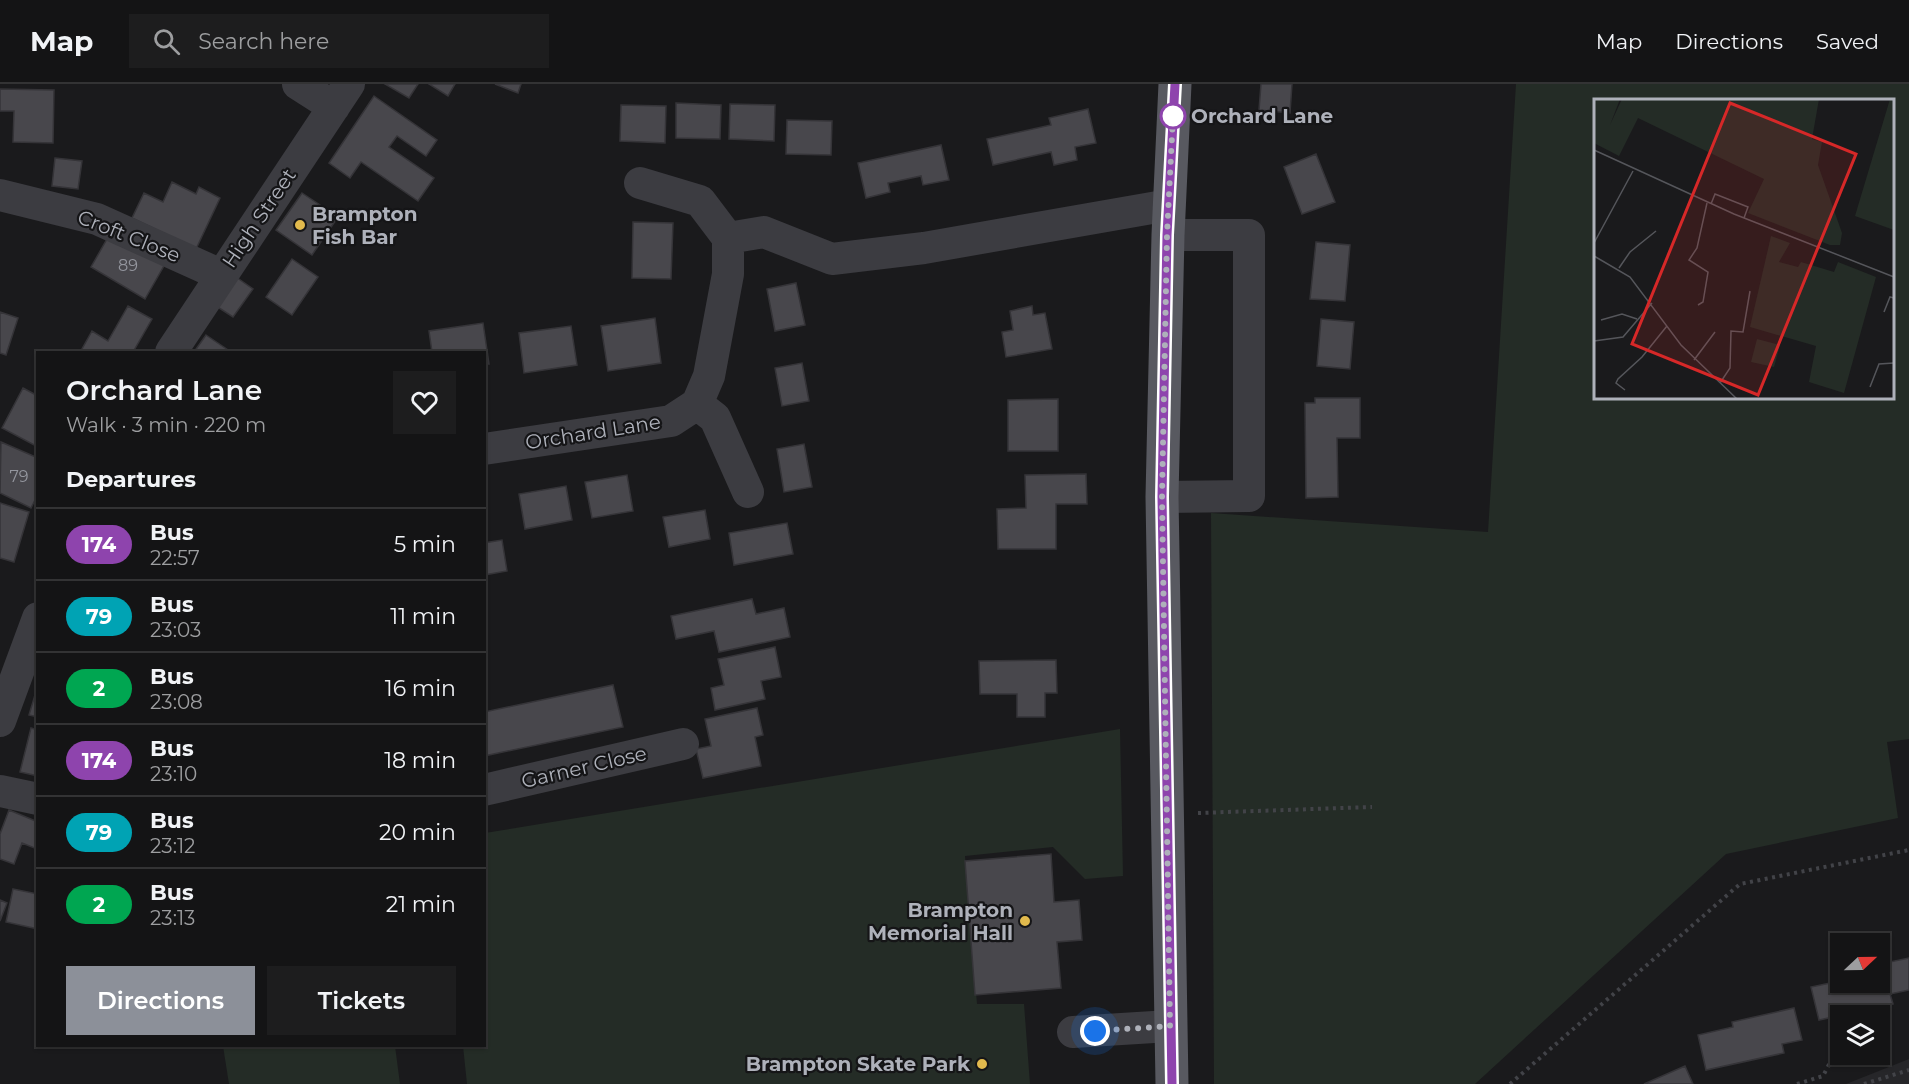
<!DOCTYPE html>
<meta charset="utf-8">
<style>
body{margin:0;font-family:Montserrat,sans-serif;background:#1d1d1e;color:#f1f3f6;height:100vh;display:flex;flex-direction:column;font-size:22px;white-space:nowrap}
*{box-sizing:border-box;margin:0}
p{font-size:20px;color:#9d9ea0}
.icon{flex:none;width:33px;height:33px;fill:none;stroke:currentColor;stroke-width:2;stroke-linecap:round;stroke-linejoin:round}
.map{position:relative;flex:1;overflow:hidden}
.details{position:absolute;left:36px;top:267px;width:450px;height:696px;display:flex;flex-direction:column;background:#141415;border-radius:0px;box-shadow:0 2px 4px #0004,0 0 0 2px #333334}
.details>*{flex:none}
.badge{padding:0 12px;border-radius:20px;font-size:21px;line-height:39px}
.needle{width:39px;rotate:68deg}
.fabs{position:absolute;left:1830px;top:849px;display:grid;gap:12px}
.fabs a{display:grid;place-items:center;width:60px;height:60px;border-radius:0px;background:#141415;box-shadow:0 2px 4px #0004,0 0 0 2px #333334;font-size:30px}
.you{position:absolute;width:30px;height:30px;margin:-15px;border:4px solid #fff;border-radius:50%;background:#1a73e8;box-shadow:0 0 0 9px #1a73e833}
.map>.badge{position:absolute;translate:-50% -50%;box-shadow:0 0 0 3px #fff}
h2{padding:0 30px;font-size:22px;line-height:54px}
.round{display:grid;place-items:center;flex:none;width:63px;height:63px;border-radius:0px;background:#1d1d1e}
.summary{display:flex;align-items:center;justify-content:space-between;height:102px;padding:0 30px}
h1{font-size:28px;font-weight:600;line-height:45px}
.cta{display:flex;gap:12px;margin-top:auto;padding:12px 30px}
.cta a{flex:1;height:69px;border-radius:0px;background:#8c9099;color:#fff;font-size:24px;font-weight:600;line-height:69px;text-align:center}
.cta a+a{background:#1d1d1e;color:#f1f3f6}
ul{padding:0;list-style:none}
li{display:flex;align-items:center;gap:18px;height:72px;padding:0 30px;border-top:2px solid #333334}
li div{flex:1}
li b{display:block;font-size:22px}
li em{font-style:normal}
li .badge{min-width:66px;font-weight:700;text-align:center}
header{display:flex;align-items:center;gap:36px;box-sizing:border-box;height:84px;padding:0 30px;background:#141415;border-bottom:2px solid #333334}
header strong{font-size:28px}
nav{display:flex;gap:33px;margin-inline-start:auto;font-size:21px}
.search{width:420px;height:54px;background:#1d1d1e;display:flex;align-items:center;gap:15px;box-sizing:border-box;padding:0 21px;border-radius:0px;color:#9d9ea0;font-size:22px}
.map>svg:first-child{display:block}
</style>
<header>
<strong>Map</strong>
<div class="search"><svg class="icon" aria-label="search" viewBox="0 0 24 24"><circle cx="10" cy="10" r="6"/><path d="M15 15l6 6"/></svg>Search here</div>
<nav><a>Map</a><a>Directions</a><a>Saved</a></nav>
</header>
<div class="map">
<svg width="1909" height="1000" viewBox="0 0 1909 1000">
<rect width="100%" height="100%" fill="#1a1a1c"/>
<!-- built -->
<path fill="#262629" d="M1909,975V1000H1846Z"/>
<!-- green -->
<path fill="#242c26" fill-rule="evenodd" d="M1516,0H1909V655L1887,658L1898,734L1726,770L1475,1000H1214L1211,429L1488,448ZM1596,16H1892V314H1596Z
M1120,645L1123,792L1085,795L1053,763L965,772L977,920H1024L1030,1000H467L463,962H484L485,749Z
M223,962H395L400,1000H229Z"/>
<!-- building -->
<path fill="#48474c" stroke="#353438" stroke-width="1.5" d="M385,0H418L409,14Z
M429,0H455L448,12Z
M495,0H521L518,9Z
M1261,0H1292L1290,29L1259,26Z
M0,5L54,6L53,59L13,58L14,27H0Z
M374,12L437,56L426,72L397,52L389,63L434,94L418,117L361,78L350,94L329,79Z
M676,19L721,21L720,55L676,54Z
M730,20L775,21L774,57L729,55Z
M621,21L666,22L665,59L620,57Z
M1088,25L1096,59L1075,63L1077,76L1054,81L1051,68L993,81L987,55L1051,41L1049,34Z
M787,36L832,37L831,71L786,70Z
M941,61L949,96L923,101L921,92L888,99L890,108L866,114L858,79Z
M1316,70L1335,118L1302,130L1284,83Z
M55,74L82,77L78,105L52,102Z
M172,98L196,110L199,103L220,114L196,165L132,134L144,109L163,118Z
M302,109L338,133L312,171L276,146Z
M633,138L673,139L671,195L632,194Z
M111,148L165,180L145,215L91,183Z
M1316,158L1350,161L1345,217L1310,215Z
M292,175L318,193L292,231L266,213Z
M236,193L253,205L233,233L216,222Z
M796,199L805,241L775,247L767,205Z
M128,222L152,235L133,268H89L82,265L92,247L108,257Z
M1032,222L1033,231L1045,229L1052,265L1006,273L1002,248L1013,246L1010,227Z
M0,228L18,234L6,271L0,269Z
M655,234L661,279L608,287L601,242Z
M1321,235L1354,238L1350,285L1317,282Z
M483,239L489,280H484V268H432L429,247Z
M571,242L577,281L524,289L519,249Z
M206,251L231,268H194Z
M802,279L809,317L782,322L775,284Z
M23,304L38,312V363L2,344Z
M1315,314H1360V354H1337L1338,413L1306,414L1305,319H1315Z
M1058,315V367H1008V316Z
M1,358L38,374V410L31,424L0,409Z
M804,360L812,403L784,408L777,365Z
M1086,390L1087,420H1056V465H998L997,425L1026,424L1025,391Z
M627,391L633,427L592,434L585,398Z
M566,402L572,436L525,445L519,410Z
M0,419L29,428L14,478L0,474Z
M705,426L710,455L669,463L663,433Z
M787,439L793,470L734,481L729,449Z
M502,456L507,487L484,491V459Z
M752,515L756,530L784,524L790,553L719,568L714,547L676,555L671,532Z
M775,563L781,593L761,597L765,615L715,626L711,604L724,601L718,575Z
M1056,576L1057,609H1045V633H1017V610H980L979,577Z
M38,601V633L29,631Z
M613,601L623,643L484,672V628Z
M757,624L763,651L755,653L761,682L703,694L696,665L711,662L705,635Z
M31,644L38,646V692L20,688Z
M9,726L38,738L37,765L22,759L14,780L0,775V750Z
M1051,770L1054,818L1079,816L1082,856L1057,858L1061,904L975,911L965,777Z
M13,805L38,810V845L6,838Z
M0,816L7,819L0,837Z
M1909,874V906L1890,910L1893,920L1819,936L1811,903L1840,897V898H1880V880Z
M1794,924L1802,956L1782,960L1784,969L1706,986L1698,951L1733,943L1732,938Z
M1685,982L1693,1000H1644Z"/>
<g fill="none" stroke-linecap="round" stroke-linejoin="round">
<!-- path -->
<path stroke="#424348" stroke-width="4" stroke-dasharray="3 4.5" stroke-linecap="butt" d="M1198,729L1372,723
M1510,1000L1740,800L1909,766
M1797,1000L1823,992L1837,965
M1864,1000L1909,986"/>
<!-- minor -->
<path stroke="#3c3c41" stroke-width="32" d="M298,0L334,23
M640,99L700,117L728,154
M0,111L97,135L221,191
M171,268L349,0
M697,320L715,334L748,408
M484,365L671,337L697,320L709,292L728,190V154L764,148L832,175L924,164L1169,121
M1162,413L1249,412V151H1168
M0,637L38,534
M484,706L683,660
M0,707L38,715
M1073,948L1170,942"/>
<!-- major -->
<path stroke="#585960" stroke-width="33" d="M1172,1000L1162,413L1168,151L1175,0"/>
</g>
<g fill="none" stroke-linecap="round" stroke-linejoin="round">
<defs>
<path id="line" d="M1172,1000L1162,413L1167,151L1175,0"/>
</defs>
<!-- line casing -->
<use href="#line" stroke="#fff" stroke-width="14"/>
<!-- line -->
<use href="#line" stroke="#8e44ad" stroke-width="9"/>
<!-- walk -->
<path stroke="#aeb1ba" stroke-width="6" stroke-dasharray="0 10.8" d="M1095,947L1170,942L1162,413L1167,151L1173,32"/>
</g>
<!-- markers -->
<circle fill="#fff" stroke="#8e44ad" stroke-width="3" cx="1173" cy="32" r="12"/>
<g fill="#e2ba4d" stroke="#151517" stroke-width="2">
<circle cx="300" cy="141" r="6"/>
<circle cx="1025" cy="837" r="6"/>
<circle cx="982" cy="980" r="6"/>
</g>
<g text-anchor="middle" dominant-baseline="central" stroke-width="4.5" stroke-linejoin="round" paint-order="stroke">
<!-- number labels -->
<g font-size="16" fill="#94969e">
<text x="128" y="181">89</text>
<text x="19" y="392">79</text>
</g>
<!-- stop labels -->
<g font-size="20" font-weight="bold" fill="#aeb1ba" stroke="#151517" text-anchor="start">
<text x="1191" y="32">Orchard Lane</text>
</g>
<!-- poi labels -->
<g font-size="20" font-weight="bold" fill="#aeb1ba" stroke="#151517" text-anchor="end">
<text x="312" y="130" text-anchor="start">Brampton<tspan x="312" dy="23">Fish Bar</tspan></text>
<text x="1013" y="826">Brampton<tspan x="1013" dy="23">Memorial Hall</tspan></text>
<text x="970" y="980">Brampton Skate Park</text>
</g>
<!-- street labels -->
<g font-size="20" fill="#aeb1ba" stroke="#151517">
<text transform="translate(259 134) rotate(-56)">High Street</text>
<text transform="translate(129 152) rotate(22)">Croft Close</text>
<text transform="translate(593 348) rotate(-9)">Orchard Lane</text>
<text transform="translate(584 683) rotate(-13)">Garner Close</text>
</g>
</g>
<!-- overview -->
<g transform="translate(1594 15)">
<rect width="300" height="300" fill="#1a1a1c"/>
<path d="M0,0H26L16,26L28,0H225L218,40L228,43L224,66L248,134L246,146H236L154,114L170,80L44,19L25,57L0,44ZM296,0H300V131L261,117ZM177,137L196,144L185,163L204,168L207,163L240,173L244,163L282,178L250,294L215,283L222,247L156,228ZM163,240L186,246L180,268L157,263Z" fill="#242c26"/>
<path fill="none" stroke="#55565b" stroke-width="1.5" d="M0,51L140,115L300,178M117,105L121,95L154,108L150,119M0,144L39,72M0,157L36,178L87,246L143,300M25,169L36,153L62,132M104,206L109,203L114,173L95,161L103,149L113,104M290,213L296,198L300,199M7,221L28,215L43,220M0,242L29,238L58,204M100,261L121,233M126,284L136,269L137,232L149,233L156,192M276,288L285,265L300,264M31,291L22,284L24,280L48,258L73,227"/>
<path fill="#d62828" fill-opacity="0.15" stroke="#d62828" stroke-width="3" d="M136,4L262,55L164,296L38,245Z"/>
<rect width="300" height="300" fill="none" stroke="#aeb1ba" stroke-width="3"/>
</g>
</svg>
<div class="fabs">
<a><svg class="needle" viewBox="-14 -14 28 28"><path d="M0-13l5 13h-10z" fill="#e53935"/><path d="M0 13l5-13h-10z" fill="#9d9ea0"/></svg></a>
<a><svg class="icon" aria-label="layers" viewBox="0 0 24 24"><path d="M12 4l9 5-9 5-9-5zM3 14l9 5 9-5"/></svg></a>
</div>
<div class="you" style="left:1095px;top:947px"></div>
<section class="details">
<div class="summary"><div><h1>Orchard Lane</h1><p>Walk · 3 min · 220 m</p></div><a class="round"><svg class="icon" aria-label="heart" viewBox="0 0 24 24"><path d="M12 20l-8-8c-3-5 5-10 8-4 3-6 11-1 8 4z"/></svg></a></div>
<h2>Departures</h2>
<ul>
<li><span class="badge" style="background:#8e44ad;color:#fff">174</span><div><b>Bus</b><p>22:57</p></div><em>5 min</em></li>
<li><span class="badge" style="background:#00a3b4;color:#fff">79</span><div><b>Bus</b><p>23:03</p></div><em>11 min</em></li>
<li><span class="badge" style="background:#00a651;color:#fff">2</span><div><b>Bus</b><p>23:08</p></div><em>16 min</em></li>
<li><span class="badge" style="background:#8e44ad;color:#fff">174</span><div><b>Bus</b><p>23:10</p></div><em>18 min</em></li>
<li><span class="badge" style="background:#00a3b4;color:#fff">79</span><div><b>Bus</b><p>23:12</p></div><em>20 min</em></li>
<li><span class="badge" style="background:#00a651;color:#fff">2</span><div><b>Bus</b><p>23:13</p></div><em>21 min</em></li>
</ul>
<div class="cta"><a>Directions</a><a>Tickets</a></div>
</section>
</div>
